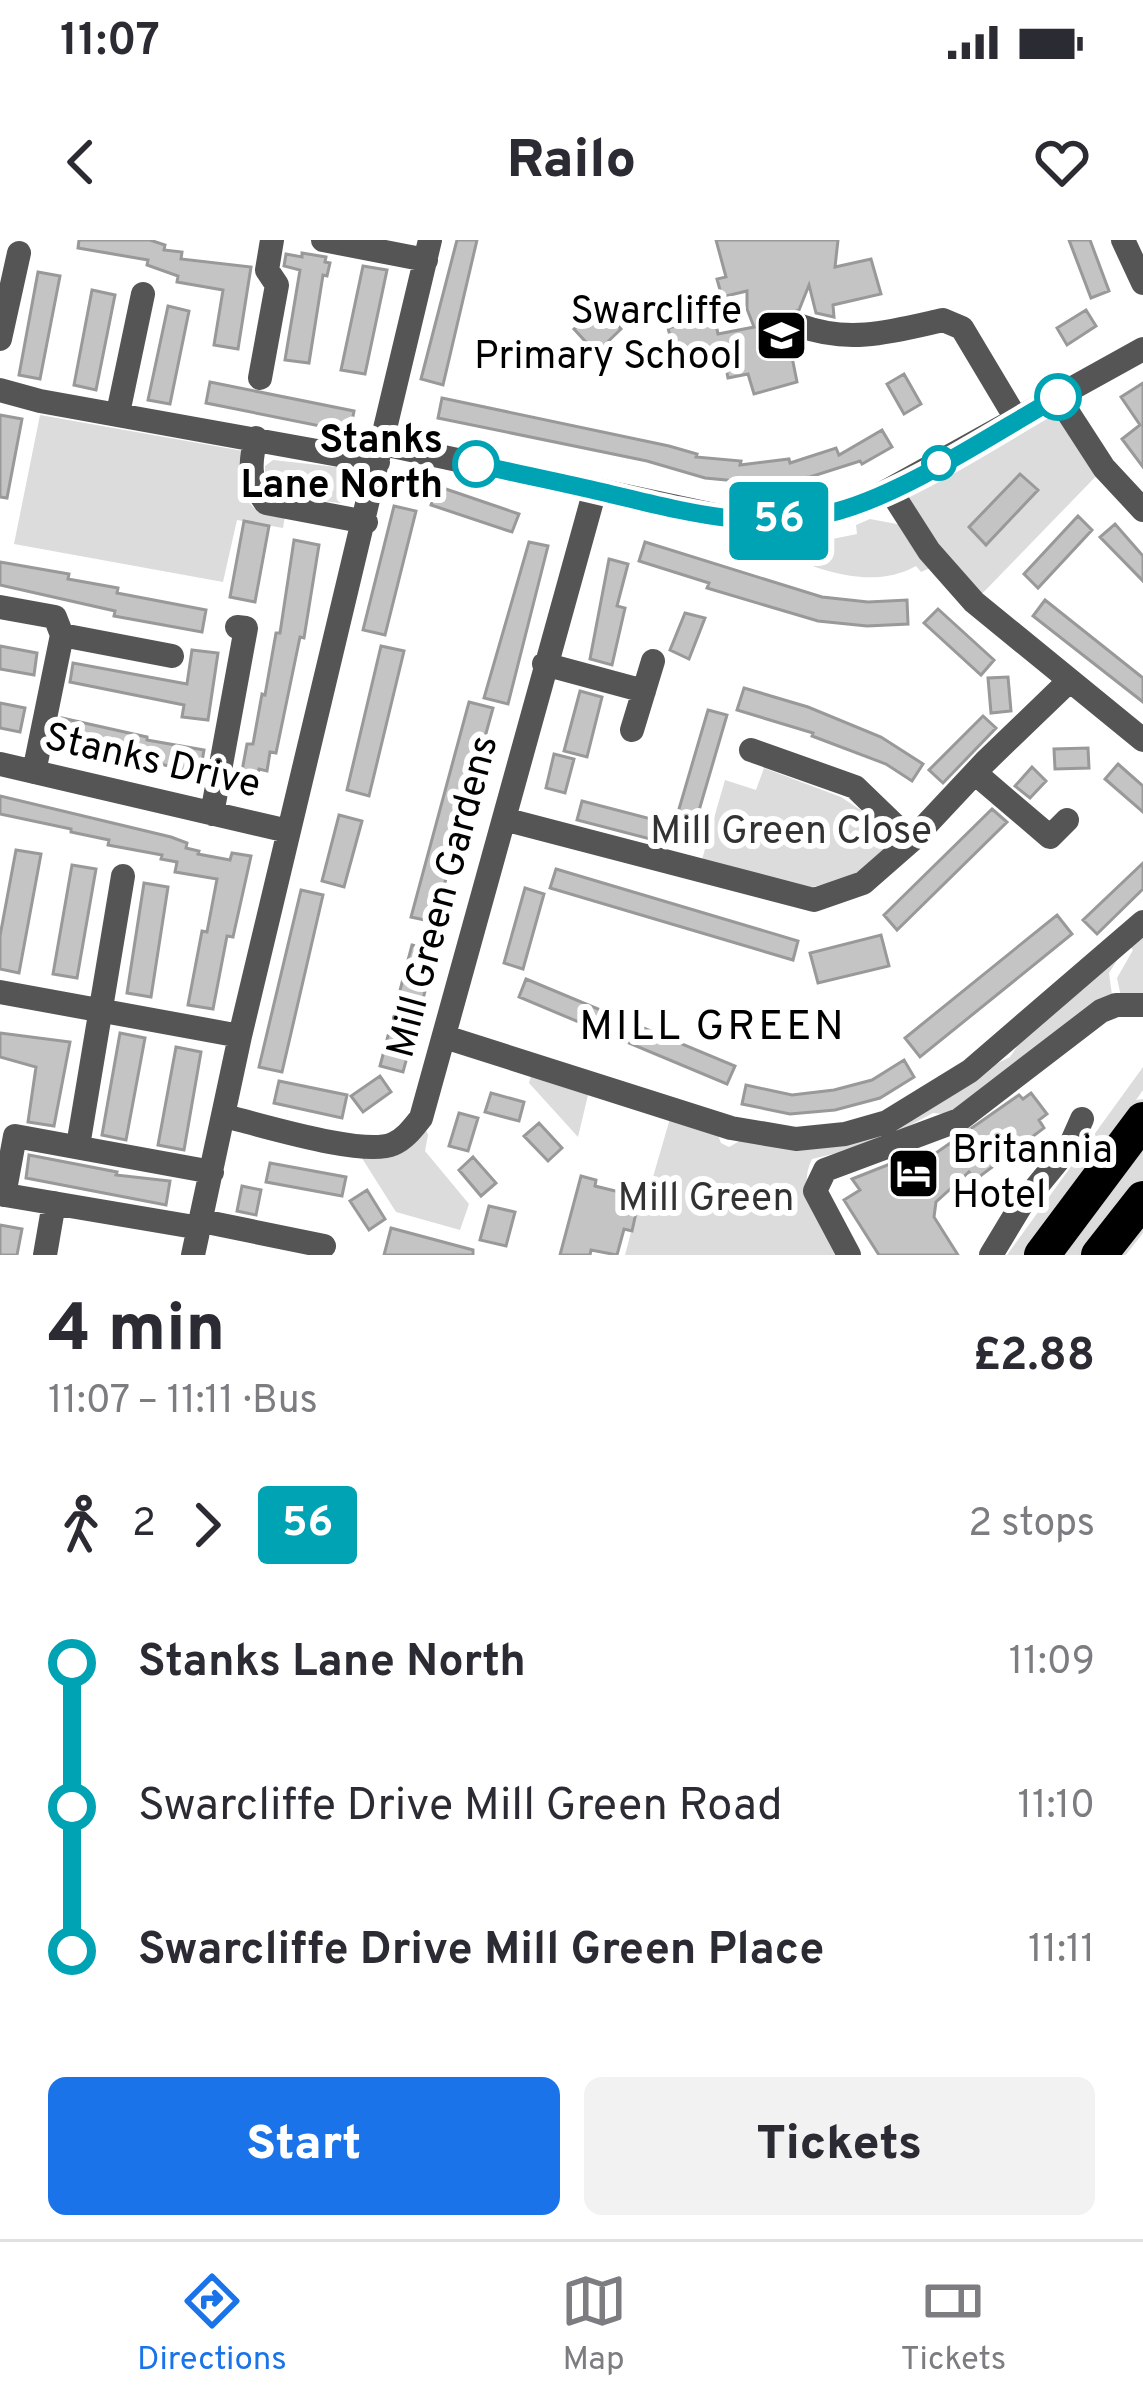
<!DOCTYPE html>
<meta charset="utf-8">
<style>
body{margin:0;font-family:Overpass,sans-serif;background:#f2f2f3;color:#2b2b33;height:100vh;display:flex;flex-direction:column;font-size:45px;white-space:nowrap}
*{box-sizing:border-box;margin:0}
p{font-size:39px;color:#7c7c81}
.icon{flex:none;width:66px;height:66px;fill:none;stroke:currentColor;stroke-width:2;stroke-linecap:round;stroke-linejoin:round}
.map{position:relative;height:1015px;overflow:hidden}
.sheet{display:flex;flex-direction:column;background:#fff;flex:1}
.sheet>*{flex:none}
.badge{padding:0 24px;border-radius:9px;font-size:42px;line-height:78px}
.map>.badge{position:absolute;translate:-50% -50%;box-shadow:0 0 0 6px #fff}
.legs{display:flex;align-items:center;gap:18px;height:132px;padding:0 48px;font-size:39px}
.legs p{margin-inline-start:auto}
.summary{display:flex;align-items:center;justify-content:space-between;height:204px;padding:0 48px}
h1{font-size:66px;font-weight:800;line-height:90px}
.cta{display:flex;gap:24px;margin-top:auto;padding:24px 48px}
.cta a{flex:1;height:138px;border-radius:18px;background:#1a73e8;color:#fff;font-size:48px;font-weight:800;line-height:138px;text-align:center}
.cta a+a{background:#f2f2f3;color:#2b2b33}
ul{padding:0 48px;list-style:none}
li{display:flex;align-items:center;gap:42px;height:144px;font-size:45px}
li i{display:grid;place-items:center;width:18px;height:100%;margin:0 15px;background:currentColor}
li i::after{content:'';width:30px;height:30px;margin:-15px;border:9px solid;border-radius:50%;background:#fff}
li p{margin-inline-start:auto}
li:first-child i{background:linear-gradient(#0000 50%,currentColor 0)}
li:last-child i{background:linear-gradient(currentColor 50%,#0000 0)}
.status{display:flex;justify-content:space-between;align-items:center;height:84px;padding:0 60px;background:#fff;direction:ltr}
.status svg{height:33px;fill:currentColor}
header{display:flex;justify-content:space-between;align-items:center;height:156px;padding:0 48px;background:#fff;font-size:54px;font-weight:800}
.menu{display:flex;justify-content:space-around;align-items:center;height:168px;border-top:3px solid #e1e1e2;background:#fff;font-size:33px;color:#7c7c81}
.menu a{display:grid;justify-items:center;gap:6px}
.menu .active{color:#1a73e8}
.map>svg:first-child{display:block}
</style>
<div class="status"><b>11:07</b><svg viewBox="0 0 49 12"><path d="M0 12V9h3v3zM5 12V6h3v6zM10 12V3h3v9zM15 12V0h3v12zM26 1h20v11H26zM47 4h2v5h-2z"/></svg></div>
<header><svg class="icon" aria-label="back" viewBox="0 0 24 24"><path d="M15 5l-7 7 7 7"/></svg>Railo<svg class="icon" aria-label="heart" viewBox="0 0 24 24"><path d="M12 20l-8-8c-3-5 5-10 8-4 3-6 11-1 8 4z"/></svg></header>
<div class="map">
<svg width="1143" height="1015" viewBox="0 0 1143 1015">
<rect width="100%" height="100%" fill="#fff"/>
<!-- green -->
<path fill="#dcdcdc" d="M1058,157L1104,228L974,362L890,250Z
M40,175L249,212C237,234 237,252 256,270L285,276L283,288L237,280L223,342L14,304Z
M273,220L345,228L355,236L350,260L339,263L271,254L265,245V226Z
M870,279L902,285L930,328L921,332L916,326C863,356 796,319 745,299L780,298L783,309L857,294L856,285Z
M764,528L841,557L880,583L884,609L854,637L804,649L701,623L725,540L756,550Z
M1143,690V758L1121,757L1117,738L1133,710L1128,704Z
M1121,714L1109,733L1112,755L956,875L933,873L875,904L812,919C795,952 823,986 839,1015H625L636,973L646,961L671,875L718,895L721,903L729,907L743,899L840,901L1010,817L1019,804Z
M1143,827V850L1028,1015H1007Z
M533,830L589,851L578,897L529,843Z
M421,878L428,895L425,911L469,964L460,990L396,972L353,904L376,908Z
M1143,900V939L1084,1015H1053Z"/>
<!-- building -->
<path fill="#c4c4c4" stroke="#999" stroke-width="3" d="M79,0H150L165,5L164,10L182,12L181,19L251,27L238,109L214,105L223,50L177,42L178,36L147,25L148,20L78,8Z
M457,0H477L443,145L421,139Z
M716,0H838L835,27L871,19L881,54L833,65L834,77L816,73L809,45L799,70L791,73L785,82L797,142L754,154L748,134L728,138L724,119L679,130L668,88L714,75L718,94L754,87L747,69V51L722,57L717,39L726,37Z
M1069,0H1090L1109,51L1091,58Z
M302,13L326,17L325,22L330,23L327,36L323,35L309,123L285,120L300,30L284,26L286,14L302,17Z
M363,26L387,30L365,134L341,130Z
M38,32L60,36L40,139L19,135Z
M92,50L115,55L96,150L74,145Z
M600,65L621,89L596,113L574,89Z
M168,66L189,71L170,164L148,160Z
M1086,70L1096,86L1067,105L1057,88Z
M904,134L921,164L904,174L887,144Z
M210,142L354,171L350,192L206,163Z
M1143,143V227L1122,199L1140,185L1121,157Z
M442,158L669,206L697,214L696,217L741,221L740,225L789,219L790,223L836,208L839,215L882,190L892,207L862,224L860,221L810,237L758,243L705,238L647,221L438,178Z
M0,175L22,179L7,258L0,257Z
M1020,234L1038,250L986,305L969,287Z
M437,246L519,274L512,292L431,265Z
M394,266L416,271L385,395L363,390Z
M1078,276L1092,290L1038,348L1024,334Z
M244,281L269,286L255,362L230,357Z
M1115,284L1143,316V341L1100,297Z
M294,300L319,305L304,398L300,397L276,513L270,512L267,531L259,529L253,550L239,547L247,504H253L262,454L265,455L276,393H280Z
M529,302L548,306L508,464L484,458Z
M645,302L822,357L868,362L907,360L908,384L867,386L818,381L707,348L709,343L639,321Z
M609,319L628,324L617,366L625,368L612,425L590,419Z
M0,322L69,334L68,339L118,348L117,353L206,370L202,392L114,376L115,371L0,345Z
M1045,360L1143,438V462L1033,376Z
M938,369L994,420L981,435L924,383Z
M685,373L705,378L689,419L670,410Z
M0,406L37,413L34,435L0,429Z
M381,406L404,411L369,556L347,550Z
M192,410L218,413L208,480L182,477L184,465L70,442L73,423L187,444Z
M1008,437L1011,471L991,473L988,438Z
M744,448L808,467L881,497L923,524L912,541L886,524L812,496L813,493L737,470Z
M580,451L602,457L587,517L564,511Z
M469,462L493,468L434,682L411,677Z
M0,463L25,468L20,492L0,488Z
M708,470L727,475L693,591L674,586Z
M983,476L996,488L943,543L929,530Z
M62,478L147,497V500L204,510L200,533L57,501Z
M1088,508L1089,528L1055,529L1054,509Z
M554,514L574,519L565,553L546,548Z
M1118,524L1143,546V572L1105,539Z
M1032,527L1046,541L1030,558L1015,546Z
M0,556L171,597L187,603L186,608L199,611L198,614L230,620L232,613L251,616L233,697L227,696L213,769L188,765L202,691L207,692L217,639L175,632L177,622L161,619L162,615L108,605L109,600L71,592V589L0,574Z
M582,561L659,581L654,600L577,580Z
M992,569L1007,582L897,690L884,675Z
M339,575L362,581L344,647L322,641Z
M16,610L41,614L19,733L0,729V696Z
M1143,623V649L1097,694L1083,680Z
M72,625L96,629L77,738L53,734Z
M556,629L798,701L793,720L550,648Z
M144,643L168,647L151,757L127,753Z
M525,648L544,654L523,729L504,723Z
M301,650L323,655L282,832L259,827Z
M1057,675L1072,694L920,817L905,798Z
M881,695L889,726L818,743L810,713Z
M412,705L436,711L403,832L380,826Z
M526,739L735,826L727,844L519,757Z
M0,793L70,802L54,886L28,882L36,827L0,817Z
M120,793L145,798L126,900L102,895Z
M176,807L201,812L184,910L158,905Z
M904,820L914,837L880,858L835,870L790,874L742,864L746,845L792,855L834,850L872,840Z
M380,836L391,852L363,872L351,856Z
M279,841L347,855L342,878L274,863Z
M491,853L524,862L519,881L485,872Z
M1031,853L1047,874L1039,880L1044,888L975,940L969,932L936,962L934,977L958,1015H879L844,960L860,950L852,939L920,912L926,920L1019,855L1023,859Z
M459,873L478,878L468,911L449,906Z
M539,883L562,908L548,921L524,896Z
M29,915L117,932L116,935L170,941L166,965L26,938Z
M473,917L496,943L481,956L459,930Z
M270,923L346,937L342,956L266,942Z
M581,936L596,940L595,946L632,955L628,970L636,973L632,991L624,989L617,1015L591,1010L590,1015H560Z
M242,946L261,950L256,975L237,971Z
M367,950L385,979L369,990L350,961Z
M489,966L515,972L506,1006L480,1000Z
M0,985L22,989L17,1015H0Z
M391,988L473,1010V1015H384Z"/>
<g fill="none" stroke-linecap="round" stroke-linejoin="round">
<defs>
<path id="highway" d="M1042,1015L1143,880
M1099,1015L1143,959"/>
</defs>
<!-- highway casing -->
<use href="#highway" stroke="#dbdbdb" stroke-width="42"/>
<!-- minor -->
<path stroke="#555" stroke-width="24" d="M323,0L426,20
M1123,0L1143,43
M801,86C850,104 894,91 943,80L962,88L1017,180
M0,99L19,13
M260,138L277,45L267,30L272,0
M0,150L40,161L378,222
M1058,157L1104,228L1143,270
M118,173L143,54
M256,198C249,225 249,241 266,263L366,282
M383,204L733,279L791,281L837,272L876,257L1143,109
M890,250L929,311L974,362L1143,500
M0,367L55,377L62,395L34,532
M62,395L172,416
M544,424L644,451
M632,490L653,421
M751,510L855,547L911,601
M0,524L288,591
M975,533L1050,597L1067,580
M212,574L246,388L237,387
M504,579L814,660L863,643L911,601L985,522L1069,441
M0,752L240,796
M445,797L731,888L796,899L845,894L887,882L970,831L1143,682
M224,876C259,884 363,917 393,904C405,899 413,888 421,878L595,250
M78,906L123,636
M0,954L200,988
M4,955L15,896L212,932
M202,981L324,1006
M45,1015L54,963
M193,1015L240,796L430,0
M849,1015L815,951L825,930L959,880L1101,771L1116,765H1143
M991,1015L1020,967L1070,906L1082,879"/>
<!-- highway -->
<use href="#highway" stroke="#000" stroke-width="36"/>
</g>
<g fill="none" stroke-linecap="round" stroke-linejoin="round">
<defs>
<path id="line-1" d="M476,224C518,234 560,242 602,252C679,270 758,294 838,271C907,252 994,193 1058,157"/>
</defs>
<!-- line-1 casing -->
<use href="#line-1" stroke="#fff" stroke-width="27"/>
<!-- line-1 -->
<use href="#line-1" stroke="#00a3b4" stroke-width="18"/>
</g>
<!-- icons -->
<defs>
<symbol id="school-square" viewBox="-11 -11 22 22"><rect x="-9" y="-9" width="18" height="18" rx="4" fill="#000" stroke="#fff"/><path d="M0-5L7-2L0 1L-7-2ZM-4 1L0 2.5L4 1V4Q0 6-4 4Z" fill="#fff"/></symbol>
<symbol id="hotel-square" viewBox="-11 -11 22 22"><rect x="-9" y="-9" width="18" height="18" rx="4" fill="#000" stroke="#fff"/><path d="M-6-4.5h1.5V1H6V5H4.5V3h-9V5H-6ZM-4 0a1.8 1.8 0 1 1 3.6 0ZM.5 0V-2.5h3Q6-2.5 6 0Z" fill="#fff"/></symbol>
</defs>
<g fill-rule="evenodd">
<use href="#school-square" x="752" y="66" width="59" height="59"/>
<use href="#hotel-square" x="884" y="904" width="59" height="59"/>
</g>
<!-- markers -->
<g fill="#fff" stroke="#00a3b4" stroke-width="6">
<circle cx="1058" cy="157" r="21"/>
<circle cx="939" cy="223" r="15"/>
<circle cx="476" cy="224" r="21"/>
</g>
<g text-anchor="middle" dominant-baseline="central" stroke-width="12" stroke-linejoin="round" paint-order="stroke">
<!-- poi labels -->
<g font-size="39" fill="#000" stroke="#fff" text-anchor="end">
<text x="742" y="73">Swarcliffe<tspan x="742" dy="45">Primary School</tspan></text>
<text x="952" y="912" text-anchor="start">Britannia<tspan x="952" dy="45">Hotel</tspan></text>
</g>
<!-- stop labels -->
<g font-size="39" font-weight="bold" fill="#000" stroke="#fff" text-anchor="end">
<text x="443" y="202">Stanks<tspan x="443" dy="45">Lane North</tspan></text>
</g>
<!-- street labels -->
<g font-size="39" fill="#000" stroke="#fff">
<text transform="translate(152 523) rotate(13)">Stanks Drive</text>
<text transform="translate(445 657) rotate(-75)">Mill Green Gardens</text>
</g>
<!-- park labels -->
<g font-size="39" fill="#333" stroke="#fff">
<text x="791" y="593">Mill Green Close</text>
<text x="706" y="960">Mill Green</text>
</g>
<!-- neighbourhood labels -->
<g font-size="42" letter-spacing="3" fill="#000" stroke="#fff">
<text x="713" y="788">MILL GREEN</text>
</g>
</g>
</svg>
<b class="badge" style="left:779px;top:281px;background:#00a3b4;color:#fff">56</b>
</div>
<section class="sheet">
<div class="summary"><div><h1>4 min</h1><p>11:07 – 11:11 · Bus</p></div><b>£2.88</b></div>
<div class="legs"><svg class="icon" aria-label="walk" viewBox="0 0 24 24"><circle cx="13" cy="4" r="2"/><path d="M13 8l-2 6 4 7M11 14l-3 7M7 12l3-4h3l4 4"/></svg>2<svg class="icon" aria-label="forward" viewBox="0 0 24 24"><path d="M9 5l7 7-7 7"/></svg><b class="badge" style="background:#00a3b4;color:#fff">56</b><p>2 stops</p></div>
<ul>
<li><i style="color:#00a3b4"></i><b>Stanks Lane North</b><p>11:09</p></li>
<li><i style="color:#00a3b4"></i><span>Swarcliffe Drive Mill Green Road</span><p>11:10</p></li>
<li><i style="color:#00a3b4"></i><b>Swarcliffe Drive Mill Green Place</b><p>11:11</p></li>
</ul>
<div class="cta"><a>Start</a><a>Tickets</a></div>
</section>
<nav class="menu">
<a class="active"><svg class="icon" aria-label="directions" viewBox="0 0 24 24"><path d="M12 3l9 9-9 9-9-9zM9 14v-3h6M13 9l2 2-2 2"/></svg>Directions</a>
<a><svg class="icon" aria-label="map" viewBox="0 0 24 24"><path d="M3 6l6-2 6 2 6-2v14l-6 2-6-2-6 2zM9 4v14M15 6v14"/></svg>Map</a>
<a><svg class="icon" aria-label="tickets" viewBox="0 0 24 24"><path d="M3 7h18v10H3zM15 7v10"/></svg>Tickets</a>
</nav>
